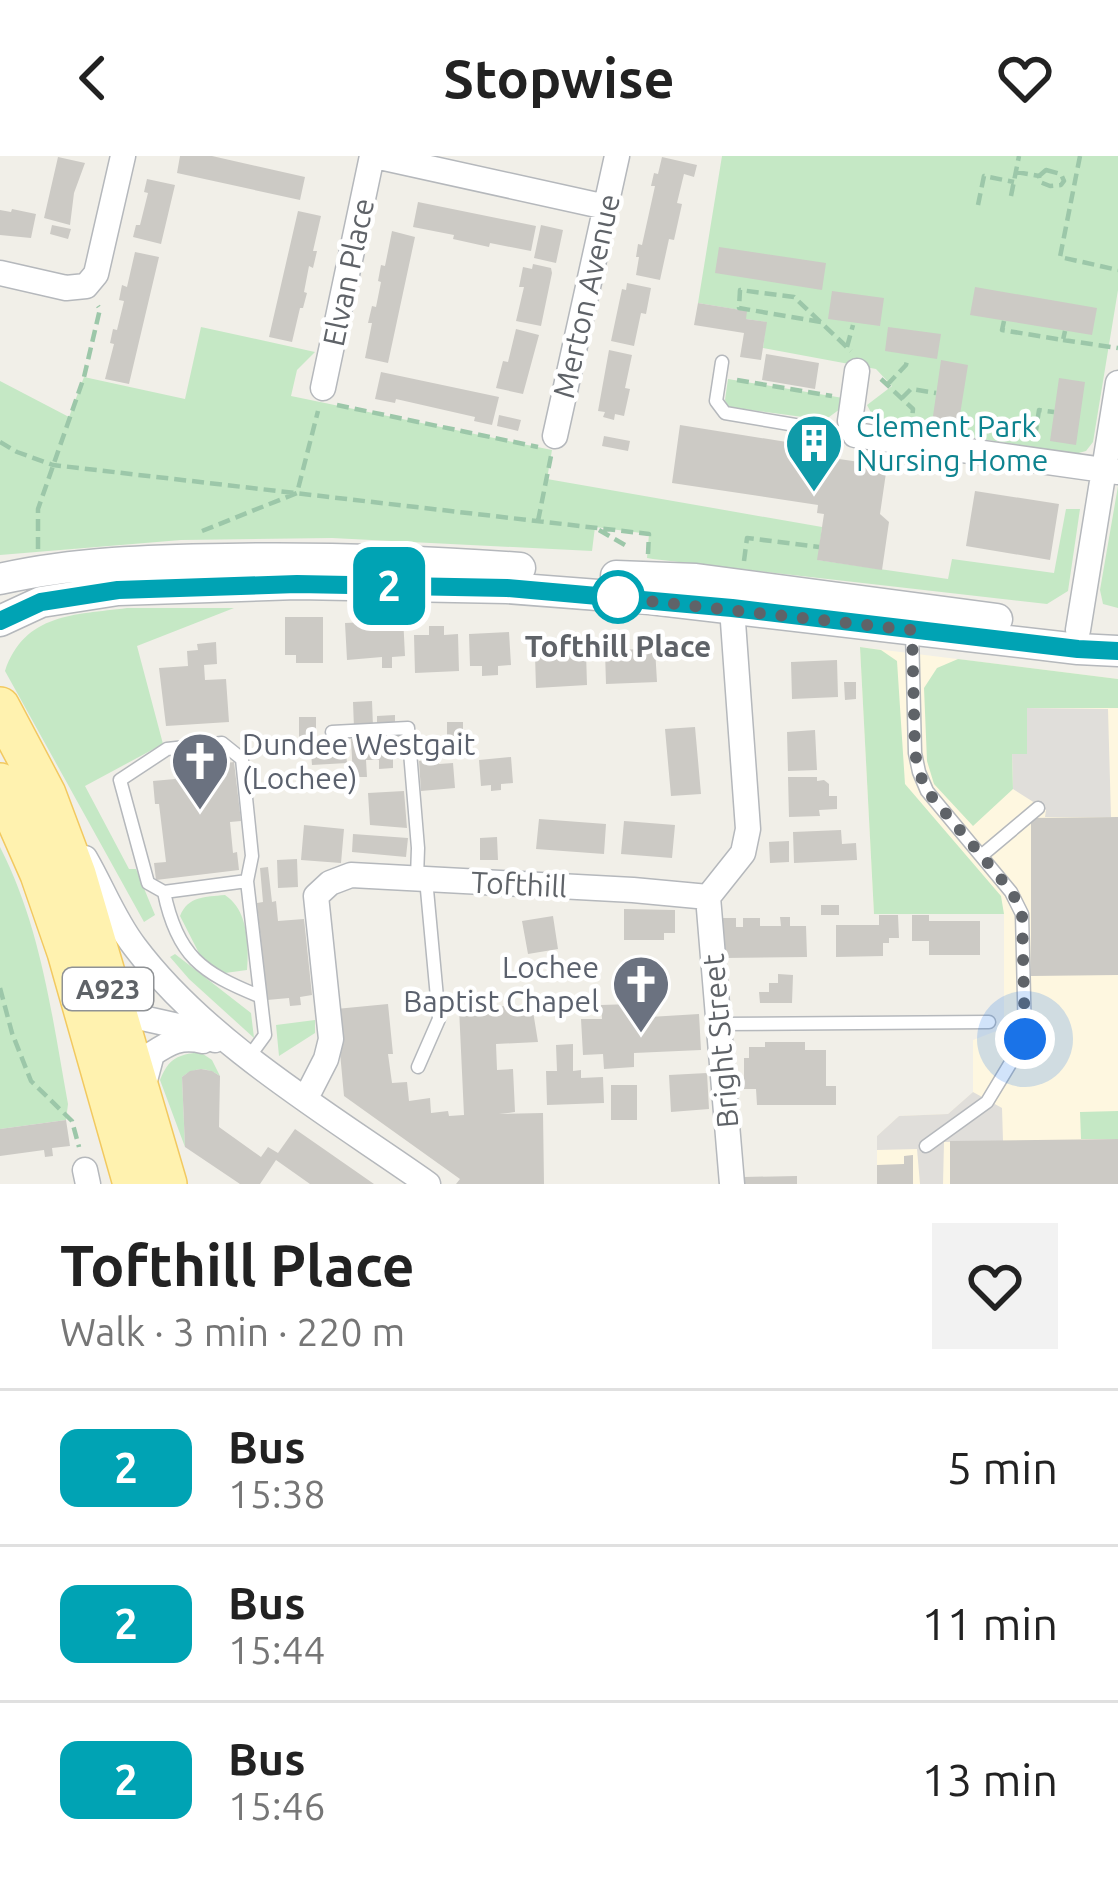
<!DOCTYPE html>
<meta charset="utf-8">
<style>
body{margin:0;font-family:Ubuntu,sans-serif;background:#f2f2f2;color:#222;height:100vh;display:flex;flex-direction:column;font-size:45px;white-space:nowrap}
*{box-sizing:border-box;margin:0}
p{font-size:39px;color:#767676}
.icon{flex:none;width:66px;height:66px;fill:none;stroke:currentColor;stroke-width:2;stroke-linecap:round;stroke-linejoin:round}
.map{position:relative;height:1028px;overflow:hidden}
.panel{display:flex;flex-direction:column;background:#fff;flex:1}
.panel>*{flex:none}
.badge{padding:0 24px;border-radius:18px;font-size:42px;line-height:78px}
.you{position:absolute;width:60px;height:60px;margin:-30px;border:9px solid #fff;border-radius:50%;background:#1a73e8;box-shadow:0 0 0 18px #1a73e833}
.map>.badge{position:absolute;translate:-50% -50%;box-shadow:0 0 0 6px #fff}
.round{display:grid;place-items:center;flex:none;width:126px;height:126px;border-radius:0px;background:#f2f2f2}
.headline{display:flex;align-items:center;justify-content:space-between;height:204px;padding:0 60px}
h1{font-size:57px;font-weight:600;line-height:90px}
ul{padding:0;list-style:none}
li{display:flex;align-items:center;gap:36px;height:156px;padding:0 60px;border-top:3px solid #e0e0e0}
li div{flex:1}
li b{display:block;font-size:45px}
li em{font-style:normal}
li .badge{min-width:132px;font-weight:700;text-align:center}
header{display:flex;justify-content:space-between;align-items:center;height:156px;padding:0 60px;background:#fff;font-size:54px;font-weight:600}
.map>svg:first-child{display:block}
</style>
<header><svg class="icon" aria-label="back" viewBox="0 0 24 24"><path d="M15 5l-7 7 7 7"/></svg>Stopwise<svg class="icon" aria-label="heart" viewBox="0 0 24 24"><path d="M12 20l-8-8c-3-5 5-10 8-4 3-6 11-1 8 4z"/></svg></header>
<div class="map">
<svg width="1118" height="1028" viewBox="0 0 1118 1028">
<rect width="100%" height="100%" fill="#f1efe8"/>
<!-- commercial -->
<path fill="#fef7e0" d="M860,491L1118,523V1028H877V980L899,960L948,958L973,936V884L1004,872V758H874Z"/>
<!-- industrial -->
<path fill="#e0deda" d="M1027,552L1108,553L1111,661H1045L1046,654L1013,633L1012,597H1027Z
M973,936L1002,952L1003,985L944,986L943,1028H920L917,993L877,994V980L899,960L948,958Z"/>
<!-- green -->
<path fill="#c5e8c5" d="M722,0H1118V134L1093,286L1086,295L1075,298L876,266L867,249L892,230L876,213L763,192L766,166L746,163V155L698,147Z
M201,171L315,196L297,214L291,240L552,294L547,323L822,371L818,404L948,423L952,403L1054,417L1066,353H1080L1068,435L1047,448L653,403L647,402L649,378L595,371L592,395L332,382L181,384L0,399V225L69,261L84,221L185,243Z
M728,223L843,242L840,253L825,264L728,251L725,244Z
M1118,330V452L1103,448L1100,434Z
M127,452H234L137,490L163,588L85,630L129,713H136L155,759L144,766L5,515C25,457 74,459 127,452Z
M860,491L881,494L897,505L905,628L1001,740L1004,758H874Z
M958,503L1118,523V552H1027V598H1012L1013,633L973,670L934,628L927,605L924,532L937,512Z
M0,691C41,771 52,860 68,948L66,964L0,973Z
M225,739C248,754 249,788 247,814L225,817L202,803L180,760C188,740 205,741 225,739Z
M175,798L251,857L254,882L189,823L170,801Z
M315,864V877L279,900L276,869Z
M200,896L212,904L220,920C207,911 195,911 182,921L185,991L160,924C169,902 177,899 200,896Z
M1118,955V983H1081L1080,956Z"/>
<!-- building -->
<path fill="#cccac5" d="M180,0H212L305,21L300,44L177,17Z
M58,1L85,7L74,37L70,69L44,62Z
M662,1L697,9L694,21L684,18L677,47L682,48L674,84L669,83L660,124L636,119L639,101H636L638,88L642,89L655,30H651L654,17L658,18Z
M147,23L175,29L161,88L133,81L136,69H140L148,37L144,36Z
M418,46L536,70L531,95L490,87L489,91L453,83L454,79L413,71Z
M12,53L36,58L31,82L0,79V54L11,56Z
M298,55L321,60L313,95H317L313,112L309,110L304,136L307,137L303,152H300L292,186L269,181Z
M52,69L71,73L68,83L50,78Z
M541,69L563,74L556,107L534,102Z
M392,75L415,81L388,207L365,202L372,167H368L372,150L376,151L381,126L378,125L381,109L385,110Z
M719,91L826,107L822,134L715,117Z
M135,96L159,101L129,228L105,223L114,188L110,187L113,173L117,174L124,145L119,144L122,129L127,131Z
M533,108L551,112L552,117L541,170L516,165L524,131H519L523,111L532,113Z
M627,127L651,132L646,158L641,157L634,190L611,185L622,133L626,134Z
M975,131L1097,152L1092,179L970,159Z
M832,135L884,142L880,170L828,163Z
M698,147L747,155L746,163L767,166L761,204L740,201L744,177L694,169Z
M888,171L941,178L937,203L885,195Z
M516,173L539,179L523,238L496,232L503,205L508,206Z
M609,194L632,199L625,232L630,233L624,260L615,258L614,264L603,261L605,256L598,255Z
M766,198L819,207L815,233L762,224Z
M941,204L968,209L958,271L932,267Z
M381,216L499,241L492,269L474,265L475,261L396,243L395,247L375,243Z
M1059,222L1085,226L1076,289L1050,285Z
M499,259L521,264L518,275L497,270Z
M680,269L793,287L791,296L887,310L880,358L889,366L882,414L817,404L824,358L817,357L818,349L672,327Z
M604,280L630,285L628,295L602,290Z
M975,335L1059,348L1050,404L966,390Z
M381,460V473L389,472L388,461L403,460L405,500L392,501V512H382V501L347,504L345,467L367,466V461Z
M285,461H323V507H296V499H285Z
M429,470H444V479L458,478L459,515L415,517L414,479H429Z
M509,476L511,509L498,510V519L482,520V510H470L469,478Z
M216,486L217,508L204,509L205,524L226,523L229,566L166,570L159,512L188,510L187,495L198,494L197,488Z
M655,492L657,526L606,528L605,495Z
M586,496L587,529L536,532L535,499Z
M837,504L838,541L792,543L791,506Z
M844,526H856V543L845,544Z
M372,545L373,571L354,572L353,546Z
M395,559V570H377V560Z
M299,561H316V582H299Z
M447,566H463V590L447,589Z
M695,571L701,638L671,640L665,573Z
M815,574L817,614L788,615L787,576Z
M400,580L401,602L393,603V612L379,613V604H366L367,621H353L351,583Z
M345,583L347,607L312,609L310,585Z
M208,595L210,609L234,606L241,665L230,666L233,697L237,696L239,714L156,724L154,707L166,706L159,648H155L153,625L175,623L172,599Z
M511,601L513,627L501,628V634L491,635V629L481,630L479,604Z
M438,603L439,608L453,607L455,632L421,635L419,605Z
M788,621H817V625L824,624L829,628V640H837V653L819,654L820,660L789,661Z
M404,635L407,672L370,669L368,637Z
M1118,661V819L1031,820V662Z
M539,663L606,668L604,698L536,693Z
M624,665L675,669L672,702L621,698Z
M304,669L344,673L341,707L301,704Z
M841,674L842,688L856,687L857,704L794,707L793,676Z
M353,678L408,682L406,701L352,696Z
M497,681L498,704H480V682Z
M789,685V706L770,707L769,686Z
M297,703L298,731L278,732L277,704Z
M268,711L272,746L276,745L278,765L304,763L312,839L300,841L301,849L290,850L289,842L267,844L257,747L263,746L260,712Z
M821,749H839V759H821Z
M624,753L675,754V777H664V784H624Z
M879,759H898L899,782H889V787H883V800L836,801V769H879Z
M912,759H929V765H980V799H929V785H912Z
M553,760L558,793L528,798L522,765Z
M780,761H790V770H806L807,801L724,802L721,762H736V771H743V762H760V770H781Z
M778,818L793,819L792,847H760L759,836H769V827H778Z
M388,848L393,898H388L392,927L407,926L409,945L430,942L431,957L448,955L449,960L464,959L459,852L532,849L538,886L496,888L497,914L513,913L515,956L499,958L543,957L544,1028H456L460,1023L344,940L336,853Z
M632,848L633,862L699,858L701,894L634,897V911L604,913L603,898L583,899L581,863H602L601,849Z
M765,886H805V894H826V930H836V949H757L756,933H744V902H749V891H765Z
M573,888V915L581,914V922L603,921L604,947L547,949L546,915H557L556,889Z
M201,913L212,915L220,920L219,971L261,1001L268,991L278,997L295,973L374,1028H310L276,1004L260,1028H240L185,991L182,921L190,915Z
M707,917L709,953L671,956L669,919Z
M611,929H637V964H611Z
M66,964L70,990L52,992L53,1000L45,1001L44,994L0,1000V973Z
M1118,983V1028H950V985Z
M913,999V1028H877V1009L904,1008V1000Z
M797,1020V1028H744V1021Z"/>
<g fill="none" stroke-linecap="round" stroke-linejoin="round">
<defs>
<path id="service" d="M722,206L716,245L725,257L854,279
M912,475L915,597L919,616L927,635L1011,736L1022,758L1025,883L987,946L926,990
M332,576L408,572L418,692L417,722
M981,700L1038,652
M164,736L148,727L120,624L167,593L222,587L242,603L252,700L247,725
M718,868L989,866
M249,901L265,879L247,725L164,736C177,800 202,817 259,840
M418,911L439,863L426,723"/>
<path id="minor" d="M375,0L606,51
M0,117L66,132L86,130L96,118L123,0
M857,215L850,265L855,279L1118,316
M323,232L372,0
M555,280L617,0
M1078,474L1118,227
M85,702C102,731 114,764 135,791C207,887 330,959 428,1028
M708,741L743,697L748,673L732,452
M708,741L732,1028
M111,855L187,872L215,884
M143,932L152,898C170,886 181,880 203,885
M306,942L326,903L331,883L316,740L330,727L351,719L633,734L708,741
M85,1014L88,1028"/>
<path id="tertiary" d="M616,420L696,423L997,463
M0,423C74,406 152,404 227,403C325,401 423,405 520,412
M0,465L41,446L118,434L297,428L507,432L650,443L1078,493L1118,495"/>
<path id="primary" d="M0,551L46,638L76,718L167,1028
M0,627L40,718L67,796L133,1028"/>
</defs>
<!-- service casing -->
<use href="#service" stroke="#b5b8bc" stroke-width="15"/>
<!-- minor casing -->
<use href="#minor" stroke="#b5b8bc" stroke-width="27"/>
<!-- tertiary casing -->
<use href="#tertiary" stroke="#b5b8bc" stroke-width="33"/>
<!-- primary casing -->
<use href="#primary" stroke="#f2c960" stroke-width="42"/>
<!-- path -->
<path stroke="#9cc7a9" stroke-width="4.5" stroke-dasharray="12 6" stroke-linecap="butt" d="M1080,0L1060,101L1118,114
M1046,14L1061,18L1064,25L1061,29L1050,30L1040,26L1039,20Z
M1016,16L1039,20
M1011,40L1019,0
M978,49L984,20L1014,26
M1004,165L1002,174L1063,184L1065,175
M821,166L739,152L740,134L794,141L851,195
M1063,184L1118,192
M847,191L853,169
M881,223L913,253L912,264
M737,224L832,240
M887,229L906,209L908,201
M902,242L911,233L936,237
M337,249L538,291
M1035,281L1039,254L1054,256
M0,286L17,296L53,309L649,378L648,398
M538,365L551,300
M599,374L630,392
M202,375L297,337L318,255
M38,393V353L84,221L100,153L98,150
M744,405L747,382L819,391
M0,832L12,877L31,925L72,965L79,991"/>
<!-- service -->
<use href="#service" stroke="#fff" stroke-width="12"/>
<!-- minor -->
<use href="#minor" stroke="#fff" stroke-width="24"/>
<!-- tertiary -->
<use href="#tertiary" stroke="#fff" stroke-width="30"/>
<!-- primary -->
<use href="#primary" stroke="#fff2af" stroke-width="39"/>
</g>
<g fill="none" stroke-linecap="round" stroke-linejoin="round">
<defs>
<path id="line" d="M0,465L41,446L118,434L297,428L507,432L732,452L1078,493L1118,495"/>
</defs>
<!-- line casing -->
<use href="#line" stroke="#fff" stroke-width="27"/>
<!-- line -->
<use href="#line" stroke="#00a3b4" stroke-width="18"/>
<!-- walk -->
<path stroke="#5f6368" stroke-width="12" stroke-dasharray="0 21.6" d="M618,441L603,440L912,474L915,597L919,616L927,635L1012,736L1022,758L1025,883"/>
</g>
<!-- icons -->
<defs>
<symbol id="building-pin" viewBox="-11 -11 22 30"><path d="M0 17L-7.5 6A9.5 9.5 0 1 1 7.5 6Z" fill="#0f9aa8" stroke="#fff"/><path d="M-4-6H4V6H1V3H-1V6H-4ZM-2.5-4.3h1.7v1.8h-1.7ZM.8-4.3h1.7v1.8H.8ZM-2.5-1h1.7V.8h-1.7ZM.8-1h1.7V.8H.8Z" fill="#fff"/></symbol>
<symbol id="church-pin" viewBox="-11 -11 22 30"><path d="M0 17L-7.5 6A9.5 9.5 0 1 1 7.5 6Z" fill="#6b7280" stroke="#fff"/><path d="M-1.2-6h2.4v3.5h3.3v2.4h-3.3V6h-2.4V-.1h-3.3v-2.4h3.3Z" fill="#fff"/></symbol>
</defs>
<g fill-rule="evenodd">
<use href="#building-pin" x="781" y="254" width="66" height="90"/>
<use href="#church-pin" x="167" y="572" width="66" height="90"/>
<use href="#church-pin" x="608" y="795" width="66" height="90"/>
</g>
<!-- markers -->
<circle fill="#fff" stroke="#00a3b4" stroke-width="6" cx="618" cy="441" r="24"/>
<g text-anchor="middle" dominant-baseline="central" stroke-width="9" stroke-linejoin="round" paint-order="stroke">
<!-- shield labels -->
<rect fill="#fff" stroke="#8f9295" stroke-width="3" x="63" y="812" width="90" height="42" rx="9"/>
<g font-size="27" font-weight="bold" fill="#5f6368">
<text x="108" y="833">A923</text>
</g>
<!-- street labels -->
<g font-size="30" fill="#5f6368" stroke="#fff">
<text transform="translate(348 116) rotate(-78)">Elvan Place</text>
<text transform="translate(586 140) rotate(-77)">Merton Avenue</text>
<text transform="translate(519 728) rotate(3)">Tofthill</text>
<text transform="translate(720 885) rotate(-95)">Bright Street</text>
</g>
<!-- culture labels -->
<g font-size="30" fill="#0d838f" stroke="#fff" text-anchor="start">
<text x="856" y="270">Clement Park<tspan x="856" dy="34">Nursing Home</tspan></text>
</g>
<!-- stop labels -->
<g font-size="30" font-weight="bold" fill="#5f6368" stroke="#fff">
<text x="618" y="490">Tofthill Place</text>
</g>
<!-- worship labels -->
<g font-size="30" fill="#5b616d" stroke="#fff" text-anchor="start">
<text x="242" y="588">Dundee Westgait<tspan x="242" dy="34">(Lochee)</tspan></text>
<text x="599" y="811" text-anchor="end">Lochee<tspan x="599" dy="34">Baptist Chapel</tspan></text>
</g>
</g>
</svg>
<div class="you" style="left:1025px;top:883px"></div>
<b class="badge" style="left:389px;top:430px;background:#00a3b4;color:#fff">2</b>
</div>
<section class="panel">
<div class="headline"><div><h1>Tofthill Place</h1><p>Walk · 3 min · 220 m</p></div><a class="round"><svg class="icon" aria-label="heart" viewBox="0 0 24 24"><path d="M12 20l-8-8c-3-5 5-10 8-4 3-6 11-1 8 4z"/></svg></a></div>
<ul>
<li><span class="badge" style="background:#00a3b4;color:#fff">2</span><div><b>Bus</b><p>15:38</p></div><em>5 min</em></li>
<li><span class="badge" style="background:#00a3b4;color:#fff">2</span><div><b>Bus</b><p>15:44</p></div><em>11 min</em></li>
<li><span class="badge" style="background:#00a3b4;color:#fff">2</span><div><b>Bus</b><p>15:46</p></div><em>13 min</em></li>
</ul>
</section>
